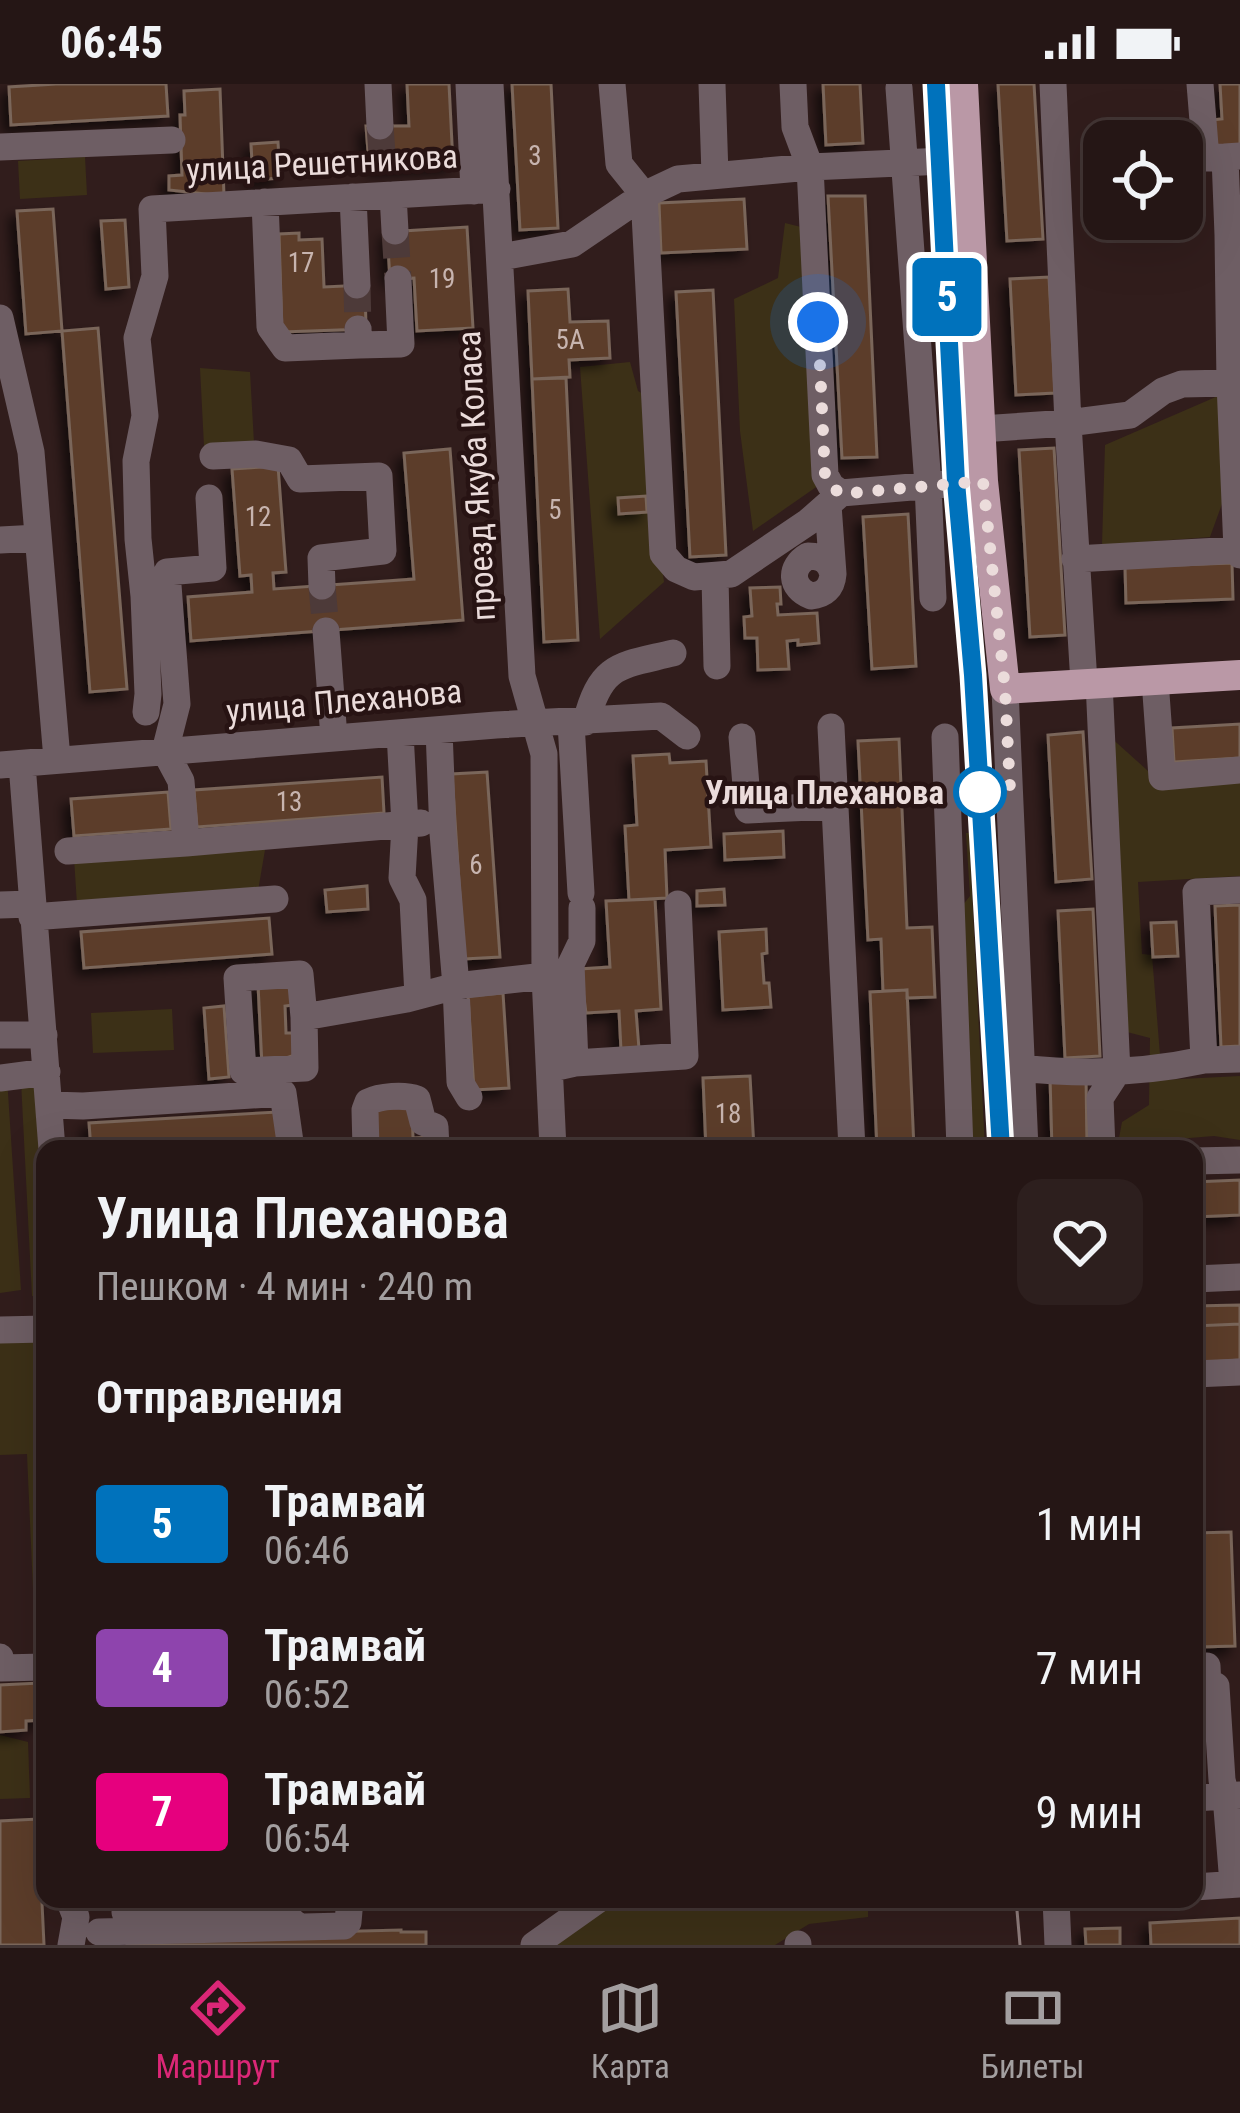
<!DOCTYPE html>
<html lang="ru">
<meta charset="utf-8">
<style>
body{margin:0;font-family:"Roboto Condensed",sans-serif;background:#2d1f1e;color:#f1f3f6;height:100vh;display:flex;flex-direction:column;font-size:45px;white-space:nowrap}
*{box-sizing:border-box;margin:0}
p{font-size:39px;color:#a39fa0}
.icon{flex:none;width:66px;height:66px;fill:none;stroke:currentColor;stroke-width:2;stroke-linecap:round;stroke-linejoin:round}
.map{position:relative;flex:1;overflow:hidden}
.sheet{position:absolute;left:36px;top:1056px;width:1167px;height:768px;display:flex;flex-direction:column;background:#251615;border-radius:24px;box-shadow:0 12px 48px #0002,0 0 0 3px #423534}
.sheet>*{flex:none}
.badge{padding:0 24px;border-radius:9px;font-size:42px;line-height:78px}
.tools{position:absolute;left:1083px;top:36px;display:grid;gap:24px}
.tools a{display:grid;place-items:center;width:120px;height:120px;border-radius:24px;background:#251615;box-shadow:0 12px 48px #0002,0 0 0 3px #423534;font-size:60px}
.you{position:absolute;width:60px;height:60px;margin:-30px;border:9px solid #fff;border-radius:50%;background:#1a73e8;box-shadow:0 0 0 18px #1a73e833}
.map>.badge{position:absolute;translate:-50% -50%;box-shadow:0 0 0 6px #fff}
h2{padding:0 60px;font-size:45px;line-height:108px}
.round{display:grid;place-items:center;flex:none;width:126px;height:126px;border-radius:24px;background:#2d1f1e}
.summary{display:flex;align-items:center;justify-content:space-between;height:204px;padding:0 60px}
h1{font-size:57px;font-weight:600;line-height:90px}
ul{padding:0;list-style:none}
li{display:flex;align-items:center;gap:36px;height:144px;padding:0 60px}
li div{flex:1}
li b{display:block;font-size:45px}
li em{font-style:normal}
li .badge{min-width:132px;font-weight:700;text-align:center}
.status{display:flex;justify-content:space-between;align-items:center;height:84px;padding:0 60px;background:#251615;direction:ltr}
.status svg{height:33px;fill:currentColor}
.menu{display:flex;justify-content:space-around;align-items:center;height:168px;border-top:3px solid #423534;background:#251615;font-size:33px;color:#a39fa0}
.menu a{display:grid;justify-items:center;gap:6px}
.menu .active{color:#db2777}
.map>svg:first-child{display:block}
</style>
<div class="status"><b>06:45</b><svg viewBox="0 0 49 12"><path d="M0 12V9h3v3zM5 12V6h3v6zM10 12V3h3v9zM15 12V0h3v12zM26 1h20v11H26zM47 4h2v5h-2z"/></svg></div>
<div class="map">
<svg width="1240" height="1861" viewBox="0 0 1240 1861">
<defs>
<filter id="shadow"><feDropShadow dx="-7" dy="7" stdDeviation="6" flood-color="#0009"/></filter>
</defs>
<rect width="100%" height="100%" fill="#311d1c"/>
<!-- green -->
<path fill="#3c3017" d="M85,73L87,111L20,115L18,77Z
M785,139L805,144L822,399L753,447L740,347L734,215L778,194Z
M630,278L638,307L653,316L651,404L664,498L600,555L580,283Z
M200,284L250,288L254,359L204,362Z
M1218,312L1227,406L1210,453L1102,461L1105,361Z
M1108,651L1157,695H1240V792L1138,798L1142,870L1152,871L1162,996L1240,992V1056L1214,1052L1153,1057L1149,1065H1117L1122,1038L1149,1021L1150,954L1127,948Z
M966,749H969L985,1065H970L958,827L970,812Z
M266,760L258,807L77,820L74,774Z
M172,925L174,966L93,969L91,929Z
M7,994L21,1206L0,1209V996Z
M34,994L45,1137V1212H32L21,997Z
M45,1258V1572L36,1573L27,1370L0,1371V1259Z
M0,1651L28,1658L30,1714L0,1715Z
M622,1815H868V1833L809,1840L775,1861H555Z"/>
<!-- building -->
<path fill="#5b3d2b" stroke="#7a665a" stroke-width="3" filter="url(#shadow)" d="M56,0H166L168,32L11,41L9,3Z
M407,0H449L453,80L375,84L374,67H368L366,42H409Z
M512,0H551L558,144L520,146Z
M823,0H860L863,59L826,61Z
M998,0H1034L1043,155L1007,157Z
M1220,0H1240V66L1212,67L1211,36L1222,35Z
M220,5L224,112L169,106V92L182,91L180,31H185L184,7Z
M278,58L280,94L253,96L251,60Z
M828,112H865L877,373L842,374Z
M744,115L747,165L661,169L659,119Z
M53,125L62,247L26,250L17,127Z
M125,136L129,203L106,205L101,137Z
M467,143L473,244L417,247L414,194L390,195L387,148Z
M299,149V156L322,155L324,203L365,201L366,245L282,248L279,150Z
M1049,193L1055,309L1016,311L1010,195Z
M568,205L570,238L608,237L610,274L569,276L570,293L532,295L528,207Z
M713,206L726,471L690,473L676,208Z
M98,244L127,605L90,608L62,247Z
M566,294L578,556L544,558L532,295Z
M1054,364L1065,551L1030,553L1019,366Z
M450,365L463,536L191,557L188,513L252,508L251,491L240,492L232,385L278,382L286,488L273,489L274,505L414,495L404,369Z
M646,412L647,428L619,430L618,414Z
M908,430L916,582L872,585L863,433Z
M1232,479L1233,515L1126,519L1125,483Z
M780,503L781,520H777L778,531L817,529L819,559L798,561V556L787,557L789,585L758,586L757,554H745L744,533L752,532L750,504Z
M1240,640V674L1174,678L1172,644Z
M1083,648L1092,795L1056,798L1048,651Z
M899,655L907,844L932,843L935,913L907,914V906L883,907L881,855L868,856L858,657Z
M669,670L670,679L706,677L711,763L665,766L667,814L629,816L625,742L637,741L633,672Z
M487,688L500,873L464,875L452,690Z
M382,693L384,729L197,743L194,706Z
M168,708L171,745L74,752L71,715Z
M783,747L784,773L725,776L724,750Z
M367,802L368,825L327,828L325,806Z
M724,805L725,821L697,822V807Z
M655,815L661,925L636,927L639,965L621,966L619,927L586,929L580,885L610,883L606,817Z
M1240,821V962L1221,963L1215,822Z
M1093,825L1100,972L1065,974L1058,827Z
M269,834L272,870L84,884L81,848Z
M1176,838L1178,872L1153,873L1151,839Z
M766,845L767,869L762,870L764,899H769L771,923L723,926L719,848Z
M292,898L293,921L285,922L286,949H293L295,971L262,982L258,900Z
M907,906L914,1065H877L870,908Z
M503,909L509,1004L474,1006L468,912Z
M224,922L229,993L209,995L204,924Z
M750,992L754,1065H706L703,994Z
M1086,992L1087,1065H1052L1050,993Z
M412,1023L413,1054L430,1053V1065H392L391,1058H376L374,1025Z
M277,1028L279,1065H91L89,1039Z
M1240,1096V1131L1194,1133V1098Z
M1240,1221V1240L1194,1242V1222Z
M1240,1240V1276L1194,1279V1242Z
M1195,1440V1449L1231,1448L1235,1562L1199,1563V1574H1194Z
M40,1599L43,1636L26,1637V1646L0,1648V1601Z
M38,1735L44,1861H0V1737Z
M1240,1834V1861H1151L1150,1839Z
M1120,1844V1861H1086L1085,1845Z
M401,1846V1848H426V1861H127V1853Z"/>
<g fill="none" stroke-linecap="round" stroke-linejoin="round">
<!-- minor-tunnel -->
<path stroke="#4d3a39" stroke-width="27" stroke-dasharray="27 14" stroke-linecap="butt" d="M380,42L383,84
M395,147L398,195
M357,201L358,245
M322,502L326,547"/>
<!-- minor -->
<path stroke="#6e5e64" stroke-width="27" d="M378,0L380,42
M469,0L474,107
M490,0L522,592L544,670L545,892L553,1065
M612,0L619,80L644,111L663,470L676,485L694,493L731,490L808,438L841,409L983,397
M712,0L715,91
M793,0L795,43L810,83L825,391L831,402L841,409
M1053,0L1068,339L1084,599
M1200,0L1206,74L1225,73
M899,4L928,401L933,514
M0,63L172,56
M1240,72L1225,73L1228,151H1240
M393,111L395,147
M353,113L357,201
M265,118L270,243L285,264L359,261L358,245
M1228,151L1230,299L1237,466L1240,471
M501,173L572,160L644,111L678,95L810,83L967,76
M0,234L31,368L57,675
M359,261L401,260L398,195
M981,345L1068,339L1130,331L1163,307L1182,300L1230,299
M213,372L256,370L289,376L300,395L379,392L383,467L321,474L322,502
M828,421L833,490C832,504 824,511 811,512C790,504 789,483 808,472C822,472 830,477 833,490
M0,456L38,454
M1075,475L1237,466
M715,493L717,582
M326,547L334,654
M1155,596L1162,693L1240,686
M1099,598L1117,988L1100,1014L1102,1065
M1005,605L1025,1065
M146,628L148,610L144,512L138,455L136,377L145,332L137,254L155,192L152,125L497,105
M586,638C601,579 620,582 673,569
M571,639L581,809
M831,643L852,1065
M439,646L443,749L456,902L460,998L469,1013
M400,649L405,741L402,794L413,816L418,912
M742,653L748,726L835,722
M945,653L960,1065
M22,680L52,1065
M0,681L496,641L661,632L687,652
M186,759L421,739
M68,767L186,759L181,697L165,667L177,620L167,488L213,484L209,414
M0,821L31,820
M32,833L275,815
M304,933L305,984L243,987L237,894L300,890L304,933L407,915L456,902L545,892
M0,951H44
M1204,976L1240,975
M575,979L685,972L678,820
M557,983L575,979L571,880L582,857V824
M1021,984C1082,991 1144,989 1204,976L1196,808L1240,806
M0,994L47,988
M50,1021L83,1022L283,1009L291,1065
M366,1065L365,1026L368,1018C380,1012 404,1010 417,1015L423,1038L435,1043L436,1065
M1194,1077L1240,1076
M1194,1195L1240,1193
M0,1246L45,1245
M1194,1290L1240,1288
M0,1573L1,1584L45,1583
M1194,1582H1207L1208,1603
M1194,1603L1216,1602L1222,1696L1226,1712L1194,1714
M1233,1800L1226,1712L1240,1711
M1194,1803L1240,1800
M69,1815L76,1833L71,1861
M1056,1815L1058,1861
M125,1828L259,1824L293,1838
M99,1848L344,1842L348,1838L350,1815
M798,1860V1861
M534,1861L599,1815"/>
<!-- major -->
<path stroke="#ba98a6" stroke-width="30" d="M963,0L983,397L1005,605L1240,591"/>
<!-- tram -->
<path stroke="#8f7d7c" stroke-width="3" d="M936,0L956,398L973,591L1001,1065
M1016,1815L1020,1861"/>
</g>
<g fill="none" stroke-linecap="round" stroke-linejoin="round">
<defs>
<path id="line" d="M936,0L956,398L973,591L1001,1065"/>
</defs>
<!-- line casing -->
<use href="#line" stroke="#fff" stroke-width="27"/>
<!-- line -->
<use href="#line" stroke="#0072bc" stroke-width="18"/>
<!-- walk -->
<path stroke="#ebdcdb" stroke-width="12" stroke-dasharray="0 21.6" d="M818,238L825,391L831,402L841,410L983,397L1005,605L1010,705L980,708"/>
</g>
<!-- markers -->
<circle fill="#fff" stroke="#0072bc" stroke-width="6" cx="980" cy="708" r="24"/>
<g text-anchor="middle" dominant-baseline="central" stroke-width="9" stroke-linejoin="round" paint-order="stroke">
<!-- number labels -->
<g font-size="27" fill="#c7b4af">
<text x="535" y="72">3</text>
<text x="301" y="179">17</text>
<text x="442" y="195">19</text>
<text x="570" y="256">5А</text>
<text x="555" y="426">5</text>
<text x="258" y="433">12</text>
<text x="289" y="718">13</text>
<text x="476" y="781">6</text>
<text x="728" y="1030">18</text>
</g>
<!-- street labels -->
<g font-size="33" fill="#ebdcdb" stroke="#271313">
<text transform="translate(322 79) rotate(-3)">улица Решетникова</text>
<text transform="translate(476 392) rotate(-93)">проезд Якуба Коласа</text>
<text transform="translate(344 617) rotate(-5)">улица Плеханова</text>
</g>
<!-- stop labels -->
<g font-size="33" font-weight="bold" fill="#ebdcdb" stroke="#271313" text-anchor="end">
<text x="944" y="708">Улица Плеханова</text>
</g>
</g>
</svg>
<div class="tools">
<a><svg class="icon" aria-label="locate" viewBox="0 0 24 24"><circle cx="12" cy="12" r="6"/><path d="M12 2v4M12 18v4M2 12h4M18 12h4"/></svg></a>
</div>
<div class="you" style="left:818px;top:238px"></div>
<b class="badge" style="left:947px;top:213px;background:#0072bc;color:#fff">5</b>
<section class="sheet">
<div class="summary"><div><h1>Улица Плеханова</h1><p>Пешком · 4 мин · 240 m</p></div><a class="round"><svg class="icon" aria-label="heart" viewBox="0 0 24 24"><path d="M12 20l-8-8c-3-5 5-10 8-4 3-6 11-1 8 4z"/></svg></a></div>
<h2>Отправления</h2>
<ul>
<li><span class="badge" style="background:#0072bc;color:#fff">5</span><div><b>Трамвай</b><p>06:46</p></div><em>1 мин</em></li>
<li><span class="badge" style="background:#8e44ad;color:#fff">4</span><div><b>Трамвай</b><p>06:52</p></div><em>7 мин</em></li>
<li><span class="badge" style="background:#e6007e;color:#fff">7</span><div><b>Трамвай</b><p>06:54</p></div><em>9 мин</em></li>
</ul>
</section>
</div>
<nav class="menu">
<a class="active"><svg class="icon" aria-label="directions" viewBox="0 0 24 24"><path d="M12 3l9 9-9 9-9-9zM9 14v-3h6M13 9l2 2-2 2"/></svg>Маршрут</a>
<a><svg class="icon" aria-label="map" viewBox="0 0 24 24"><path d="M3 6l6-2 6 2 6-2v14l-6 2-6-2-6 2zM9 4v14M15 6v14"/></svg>Карта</a>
<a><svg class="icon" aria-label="tickets" viewBox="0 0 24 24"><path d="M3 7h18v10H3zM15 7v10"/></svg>Билеты</a>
</nav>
